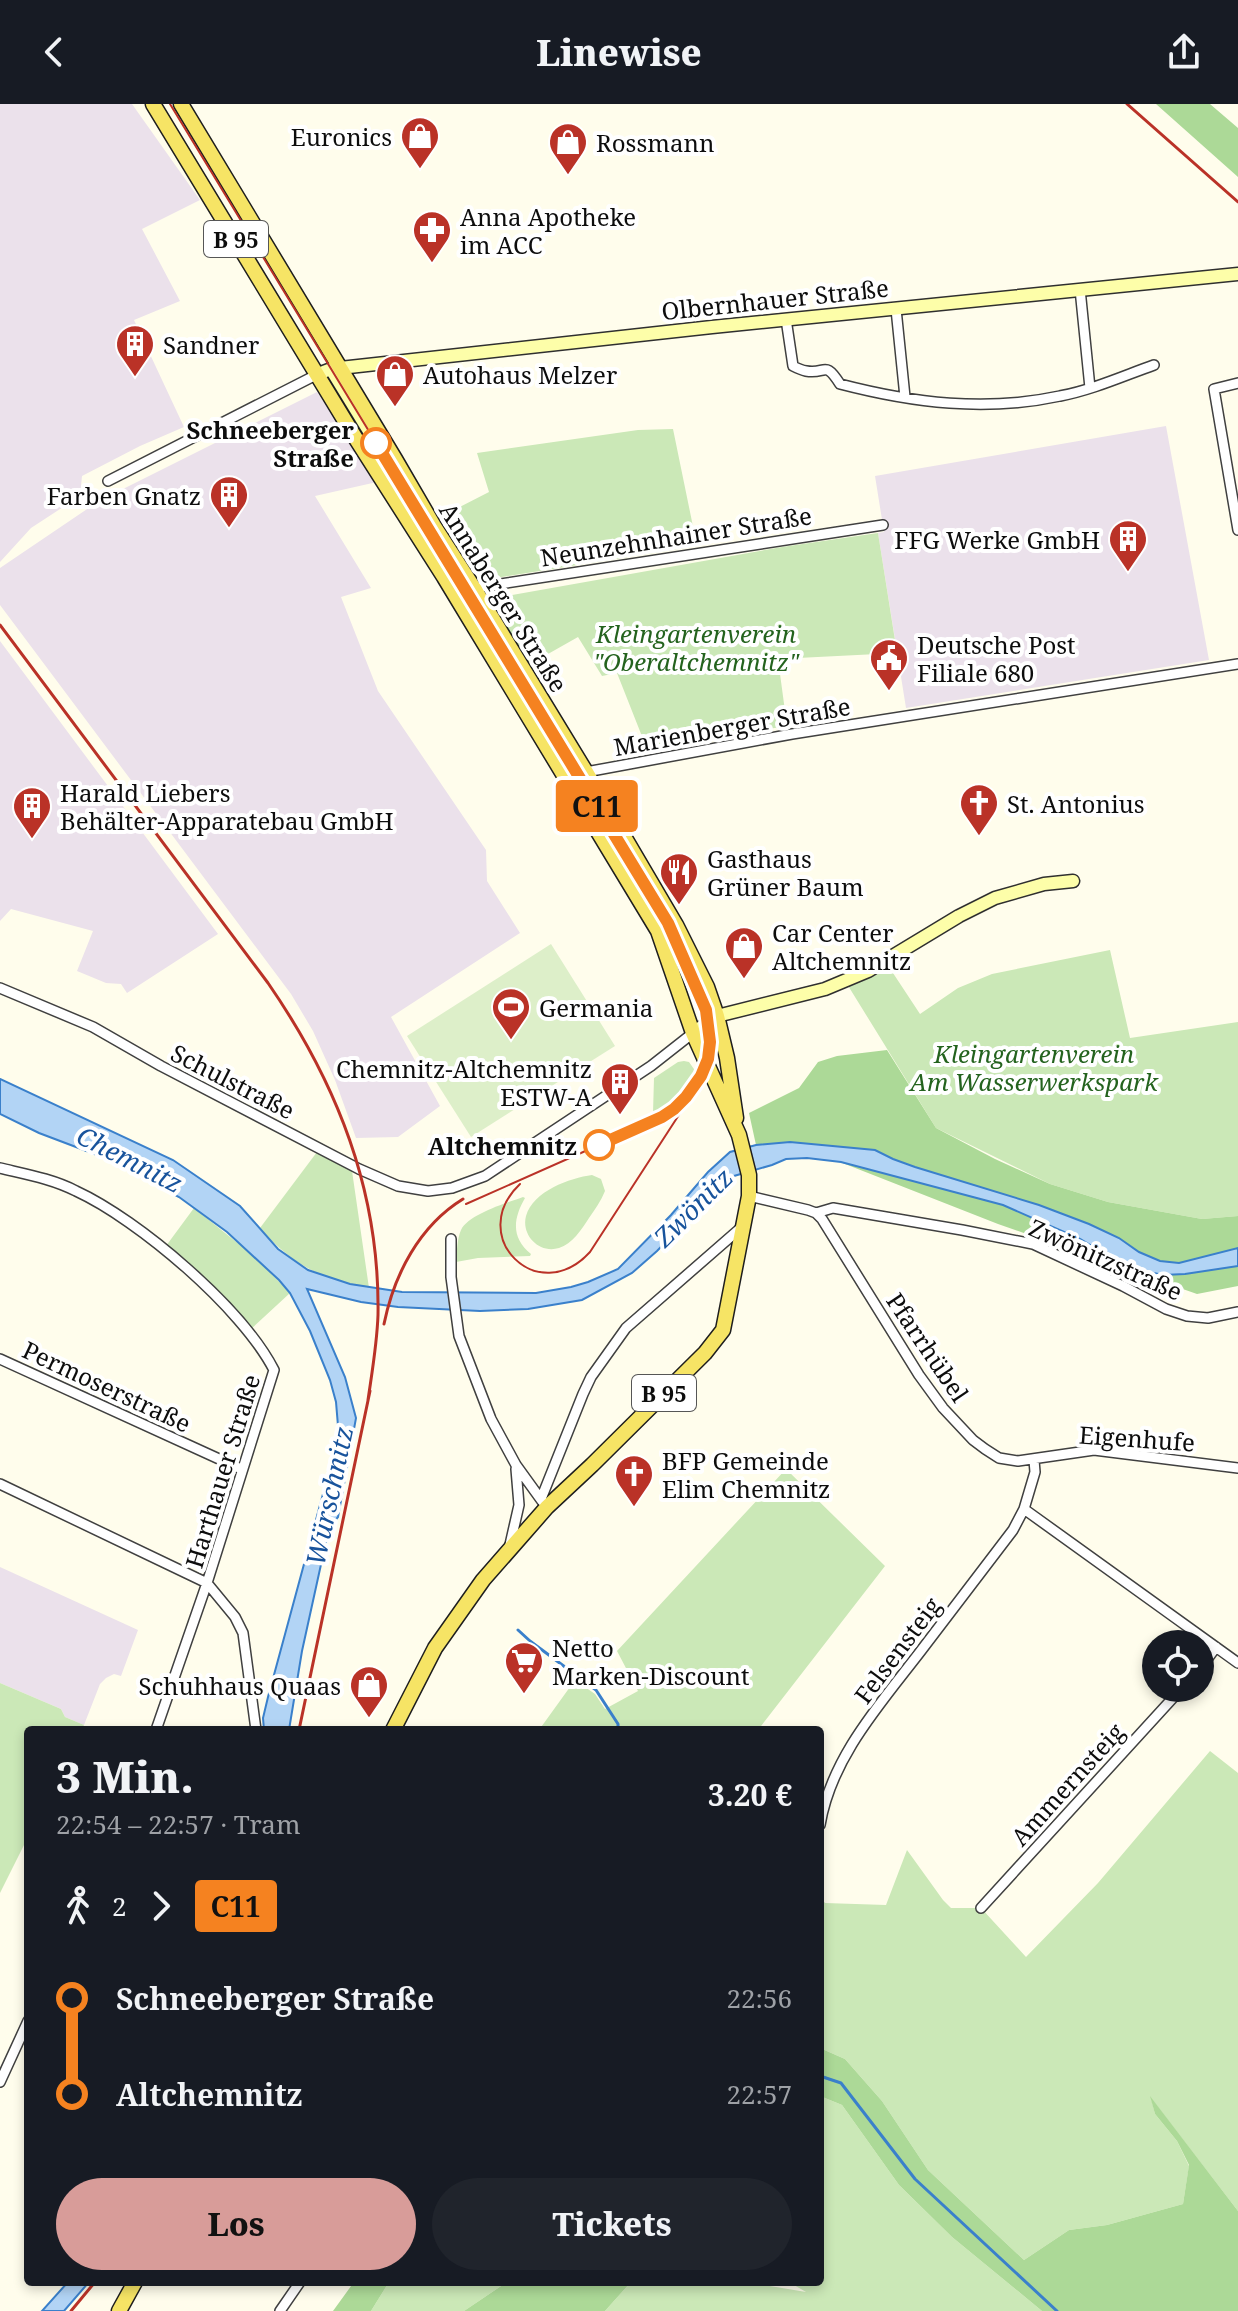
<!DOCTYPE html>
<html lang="de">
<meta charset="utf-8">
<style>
body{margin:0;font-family:"Noto Serif",serif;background:#20242c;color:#f1f3f6;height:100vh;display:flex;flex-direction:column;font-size:30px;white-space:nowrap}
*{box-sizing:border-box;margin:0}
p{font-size:26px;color:#9ea1a6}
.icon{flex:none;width:44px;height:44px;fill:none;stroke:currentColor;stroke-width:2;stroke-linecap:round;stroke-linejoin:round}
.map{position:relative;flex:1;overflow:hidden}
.drawer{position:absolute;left:24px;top:1622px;width:800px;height:560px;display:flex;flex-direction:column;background:#171b24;border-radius:8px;box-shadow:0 4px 12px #0003}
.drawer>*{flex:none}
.badge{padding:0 16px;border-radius:6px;font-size:28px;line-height:52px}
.tools{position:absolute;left:1142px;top:1526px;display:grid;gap:16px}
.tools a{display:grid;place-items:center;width:72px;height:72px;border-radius:50%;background:#171b24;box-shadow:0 4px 12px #0003;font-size:40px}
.map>.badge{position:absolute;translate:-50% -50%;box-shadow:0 0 0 4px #fff}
.legs{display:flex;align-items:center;gap:12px;height:88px;padding:0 32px;font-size:26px}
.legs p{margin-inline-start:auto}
.overview{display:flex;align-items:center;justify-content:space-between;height:136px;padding:0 32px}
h1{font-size:44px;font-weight:800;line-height:60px}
.primary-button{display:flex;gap:16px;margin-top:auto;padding:16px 32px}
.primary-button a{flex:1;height:92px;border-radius:48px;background:#d89c99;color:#111;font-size:32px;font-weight:800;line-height:92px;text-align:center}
.primary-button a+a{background:#20242c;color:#f1f3f6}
ul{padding:0 32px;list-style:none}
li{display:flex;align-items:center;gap:28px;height:96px;font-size:30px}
li i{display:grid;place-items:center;width:12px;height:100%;margin:0 10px;background:currentColor}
li i::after{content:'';width:20px;height:20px;margin:-10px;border:6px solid;border-radius:50%;background:#171b24}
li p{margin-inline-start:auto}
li:first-child i{background:linear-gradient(#0000 50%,currentColor 0)}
li:last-child i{background:linear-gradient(currentColor 50%,#0000 0)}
header{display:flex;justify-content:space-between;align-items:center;height:104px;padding:0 32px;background:#171b24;font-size:36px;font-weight:800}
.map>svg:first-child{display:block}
</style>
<header><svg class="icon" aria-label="back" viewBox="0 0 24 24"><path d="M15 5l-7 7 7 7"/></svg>Linewise<svg class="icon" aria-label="share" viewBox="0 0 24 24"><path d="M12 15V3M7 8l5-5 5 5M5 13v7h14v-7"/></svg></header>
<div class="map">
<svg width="1238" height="2207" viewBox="0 0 1238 2207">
<rect width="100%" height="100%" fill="#fffdec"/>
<!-- industrial -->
<path fill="#ebe1eb" d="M0,0H132L200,96L142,125L180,197L134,216L184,323L140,342L82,372L80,392L31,424L0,458Z
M317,288L377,378L315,392L371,484L341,493L378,587L486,746L487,777L520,829L391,913L440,1002L398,1033L356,1034L335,976L313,927L291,890L0,501V464L99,397Z
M1166,322L1209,556L906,604L878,429L884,428L875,372Z
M0,537L218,830L127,889L121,880L106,879L77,867L93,827L11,805L0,817Z
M0,1463L138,1526L121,1572L114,1570L106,1574L100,1580L84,1621L65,1613L61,1605L0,1579Z"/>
<!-- green -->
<path fill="#cbe8b7" d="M673,325L697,442L489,475L448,409L489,388L477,349L638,326Z
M878,429L897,549L778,555L787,622L647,645L617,569L602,572L578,533L525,563L489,495L782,443Z
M1110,846L1130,934L1238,918V1112L1202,1115L1108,1098L1050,1080L936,1024L847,880L891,866L920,910L958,884L992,870Z
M684,957L689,958L696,968L695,971L676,994L653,1009L654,974L678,958Z
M320,1044L351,1060L369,1184C320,1175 293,1161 260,1124Z
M592,1071L601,1075L605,1087C601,1097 595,1105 589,1114C582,1125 572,1140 559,1144C539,1150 521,1131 526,1112C533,1087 570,1074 592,1071Z
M523,1093L525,1094C513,1115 511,1134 531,1150L530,1152L478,1154L456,1158C457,1148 457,1135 461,1126C469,1110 507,1099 523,1093Z
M194,1104L255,1153L290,1189L249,1227L163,1146Z
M786,1365L885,1462L758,1626H539L575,1576L595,1590L605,1605L638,1587L617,1547Z
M0,1579L61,1605L65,1613L84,1621L81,1626H28V1733L0,1789Z
M1210,1647L1238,1669V2107L1151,1994L1155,2010L1177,2037L1189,2062L1183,2100L1107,2121L1069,2126L1024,2156L928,2066L882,1997L845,1955L820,1944V1793L825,1799L886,1801L907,1746L943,1796L951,1804H981L1026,1853L1098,1779Z
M820,1992L842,2001L899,2081L952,2133L1042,2207H605L631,2178H746L806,2188L789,2178H820Z
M389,2178H507L464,2207H371Z"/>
<!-- forest -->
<path fill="#acd997" d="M1156,0H1210L1238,24V73Z
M887,946L936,1024L995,1055L1050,1080L1108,1098L1202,1115L1238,1112V1182L1197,1190L998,1120L840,1058L807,1054L786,1055L772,1061L767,1040L756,1041L749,1009L799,984L818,958L837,952Z
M820,1944L845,1955L882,1997L928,2066L1024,2156L1069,2126L1107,2121L1183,2100L1189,2061L1177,2037L1155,2010L1150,1992L1238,2107V2207H1042L952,2133L899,2081L842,2001L820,1992Z
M354,2178H389L371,2207H333Z
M507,2178H631L605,2207H464Z"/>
<!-- pitch -->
<path fill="#ddefc9" d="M551,840L615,942L471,1033L407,932Z"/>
<!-- water -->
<path fill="#b2d4f5" stroke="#3a80cb" stroke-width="2" d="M0,975L173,1056L240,1102L278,1145L308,1166L350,1180L402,1188L536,1189L571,1183L588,1178L618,1165L671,1111L708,1068L730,1048L756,1041L790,1038L875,1046L893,1055L915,1063L1039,1101L1089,1120L1119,1134L1139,1148L1160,1157L1179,1159L1238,1144V1162L1185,1170L1163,1171L1140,1166L1107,1151L1080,1135L1003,1101L841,1058L807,1054L786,1055L772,1061L734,1072L714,1088L657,1147L632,1169L582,1196L528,1205L480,1207L398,1203L361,1198L307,1185L345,1273L356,1314L338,1413L329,1424L302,1547L289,1626H264L263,1614L268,1593L336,1342L338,1322L336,1298L330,1276L310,1227L290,1189L279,1176L227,1128L179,1093L105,1054L39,1029L0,1010Z
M68,2178H89L64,2207H42Z"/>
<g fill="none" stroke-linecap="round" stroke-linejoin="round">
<!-- stream -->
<path stroke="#3a80cb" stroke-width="3" d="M518,1526L530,1537L596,1586L618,1620V1626
M820,1972L841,1979L915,2075L1057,2207"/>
<defs>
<path id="street" d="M1080,185L1090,284
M896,205L905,293
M786,215L793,262C797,264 801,266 806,267C826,271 824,255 840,280C913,299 986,308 1060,292C1092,286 1123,272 1154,261
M1238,279L1214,285L1238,426
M108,377L318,270
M474,484L883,421
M568,679L586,668L792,630L1238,560
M0,884L93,923L161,962L359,1065L398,1082L428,1087L452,1084L485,1072L651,962L693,929
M0,1064C25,1070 53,1075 76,1087C139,1116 242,1204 274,1266L207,1479L235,1513L243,1529L256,1626
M749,1092L808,1106L816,1109L822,1115L919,1271L943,1304L973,1336L985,1345L999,1354L1018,1357L1094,1346L1238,1364
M816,1109L833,1104L962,1126L1033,1140L1123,1182L1166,1205L1187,1212L1208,1214L1238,1208
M451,1135V1173L459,1232L491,1315L516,1361L542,1397
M0,1255L241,1365
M1034,1356L1035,1368L1024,1405L1238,1559
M0,1380L207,1479L156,1626
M541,1395L583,1290L591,1273L626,1224L743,1122
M509,1445L519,1401L516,1365
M1200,1565L1216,1543
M820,1721C831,1654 880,1600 920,1548C951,1507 982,1467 1013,1426L1024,1405
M981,1804L1182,1584
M0,1978L28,1917
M280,2207L300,2178"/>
<path id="secondary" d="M331,265L413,399
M318,270L331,265L712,223L1238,170
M693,929L717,912L825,885L868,867L959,812L995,794L1044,780L1073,777"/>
<path id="primary" d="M153,0L353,330L444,473L658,827L693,929L739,1031L749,1071V1092L723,1226L705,1249L592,1361L547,1403L483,1476L435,1544L393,1626
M181,0L395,355L434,422L474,484L586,668L676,821L707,883L717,912L727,954L736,1014
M119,2207L135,2178"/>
</defs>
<!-- street casing -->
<use href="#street" stroke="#404040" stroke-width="12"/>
<!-- secondary casing -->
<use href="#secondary" stroke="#2f2f2f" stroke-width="15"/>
<!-- primary casing -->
<use href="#primary" stroke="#1e1e1e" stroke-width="17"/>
<!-- street -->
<use href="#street" stroke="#fff" stroke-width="9"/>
<!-- secondary -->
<use href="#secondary" stroke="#fdfea9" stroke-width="12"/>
<!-- primary -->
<use href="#primary" stroke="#f6e465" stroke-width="14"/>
<!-- tram -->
<path stroke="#ba3227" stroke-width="2" d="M170,0L668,819L686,857L709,918L710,938L708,955L694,982L680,1000L662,1013L466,1100
M520,1080C465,1132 538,1205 590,1148L686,1000"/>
<!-- rail -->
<path stroke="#ba3227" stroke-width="3" d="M1127,0L1238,98
M0,521L268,879C337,979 380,1087 378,1211C377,1240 372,1268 368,1296
M384,1220C394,1171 419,1122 463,1095
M299,1626L370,1287
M71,2207L95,2178"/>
</g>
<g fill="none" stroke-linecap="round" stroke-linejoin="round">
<defs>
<path id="line-1" d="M376,339L668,819L706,906L710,938L708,955L701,972L686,993L674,1005L662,1013L599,1041"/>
</defs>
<!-- line-1 casing -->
<use href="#line-1" stroke="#fff" stroke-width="18"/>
<!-- line-1 -->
<use href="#line-1" stroke="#f58220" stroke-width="12"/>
</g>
<!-- icons -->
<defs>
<symbol id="shop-pin" viewBox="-11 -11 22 30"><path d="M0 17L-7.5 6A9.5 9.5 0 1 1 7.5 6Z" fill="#ba3227" stroke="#fff"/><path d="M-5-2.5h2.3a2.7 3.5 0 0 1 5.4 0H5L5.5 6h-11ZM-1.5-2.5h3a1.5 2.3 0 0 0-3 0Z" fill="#fff"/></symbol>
<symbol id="pharmacy-pin" viewBox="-11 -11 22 30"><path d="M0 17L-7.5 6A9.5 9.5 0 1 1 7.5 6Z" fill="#ba3227" stroke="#fff"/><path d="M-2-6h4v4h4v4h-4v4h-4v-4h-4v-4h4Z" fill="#fff"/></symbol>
<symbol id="building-pin" viewBox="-11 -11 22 30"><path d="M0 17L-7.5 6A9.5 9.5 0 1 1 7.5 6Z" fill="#ba3227" stroke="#fff"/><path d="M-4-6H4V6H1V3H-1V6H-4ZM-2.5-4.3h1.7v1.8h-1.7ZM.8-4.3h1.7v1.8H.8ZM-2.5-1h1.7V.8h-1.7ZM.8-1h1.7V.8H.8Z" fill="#fff"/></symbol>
<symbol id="civic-pin" viewBox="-11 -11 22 30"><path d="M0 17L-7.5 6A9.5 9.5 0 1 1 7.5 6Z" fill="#ba3227" stroke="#fff"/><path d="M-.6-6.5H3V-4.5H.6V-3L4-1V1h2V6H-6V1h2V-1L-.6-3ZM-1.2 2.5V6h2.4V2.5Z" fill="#fff"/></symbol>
<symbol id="church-pin" viewBox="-11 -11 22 30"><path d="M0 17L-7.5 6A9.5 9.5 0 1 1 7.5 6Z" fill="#ba3227" stroke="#fff"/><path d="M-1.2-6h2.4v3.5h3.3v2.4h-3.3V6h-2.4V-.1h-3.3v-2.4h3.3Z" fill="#fff"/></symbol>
<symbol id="restaurant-pin" viewBox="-11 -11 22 30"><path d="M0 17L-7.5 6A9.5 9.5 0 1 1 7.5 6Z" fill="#ba3227" stroke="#fff"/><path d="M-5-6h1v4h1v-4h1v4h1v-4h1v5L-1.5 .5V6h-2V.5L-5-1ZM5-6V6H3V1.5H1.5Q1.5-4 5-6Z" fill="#fff"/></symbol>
<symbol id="stadium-pin" viewBox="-11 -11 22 30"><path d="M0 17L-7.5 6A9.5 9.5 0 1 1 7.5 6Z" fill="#ba3227" stroke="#fff"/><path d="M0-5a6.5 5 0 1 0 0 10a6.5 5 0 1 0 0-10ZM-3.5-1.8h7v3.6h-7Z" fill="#fff"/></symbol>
<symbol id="supermarket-pin" viewBox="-11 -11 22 30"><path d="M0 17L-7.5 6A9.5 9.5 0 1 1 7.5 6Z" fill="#ba3227" stroke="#fff"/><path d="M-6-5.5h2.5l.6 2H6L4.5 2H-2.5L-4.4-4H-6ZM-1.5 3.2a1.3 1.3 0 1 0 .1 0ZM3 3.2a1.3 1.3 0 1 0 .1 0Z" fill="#fff"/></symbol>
</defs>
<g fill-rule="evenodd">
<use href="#shop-pin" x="398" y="10" width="44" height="60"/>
<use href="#shop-pin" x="546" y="16" width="44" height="60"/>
<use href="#pharmacy-pin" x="410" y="104" width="44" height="60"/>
<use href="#building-pin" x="113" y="218" width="44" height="60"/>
<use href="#shop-pin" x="373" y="248" width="44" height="60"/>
<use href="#building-pin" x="207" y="369" width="44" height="60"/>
<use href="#building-pin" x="1106" y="413" width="44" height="60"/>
<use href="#civic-pin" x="867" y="532" width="44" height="60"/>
<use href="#church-pin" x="957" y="677" width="44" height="60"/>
<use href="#building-pin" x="10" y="680" width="44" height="60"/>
<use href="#restaurant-pin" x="657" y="746" width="44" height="60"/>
<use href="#shop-pin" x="722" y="820" width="44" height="60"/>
<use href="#stadium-pin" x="489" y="881" width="44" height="60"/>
<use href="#building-pin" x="598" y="956" width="44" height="60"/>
<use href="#church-pin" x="612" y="1348" width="44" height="60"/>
<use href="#supermarket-pin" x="502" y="1535" width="44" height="60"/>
<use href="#shop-pin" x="347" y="1559" width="44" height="60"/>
</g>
<!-- markers -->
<g fill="#fff" stroke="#f58220" stroke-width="4">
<circle cx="376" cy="339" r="14"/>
<circle cx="599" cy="1041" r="14"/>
</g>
<g text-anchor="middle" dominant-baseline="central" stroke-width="8" stroke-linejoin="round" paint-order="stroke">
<!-- shield labels -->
<g fill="#fff" stroke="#565656" stroke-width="2">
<rect x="204" y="117" width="64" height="36" rx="6"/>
<rect x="632" y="1271" width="64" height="36" rx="6"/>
</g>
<g font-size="22" font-weight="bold" fill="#0d0d0d">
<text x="236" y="135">B 95</text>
<text x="664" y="1289">B 95</text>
</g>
<!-- poi labels -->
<g font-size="24" fill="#0d0d0d" stroke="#fff" text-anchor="start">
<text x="392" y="32" text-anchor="end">Euronics</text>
<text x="596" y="38">Rossmann</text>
<text x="460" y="112">Anna Apotheke<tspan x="460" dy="28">im ACC</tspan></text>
<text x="163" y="240">Sandner</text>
<text x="423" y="270">Autohaus Melzer</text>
<text x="201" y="391" text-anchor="end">Farben Gnatz</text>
<text x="1100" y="435" text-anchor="end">FFG Werke GmbH</text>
<text x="917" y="540">Deutsche Post<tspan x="917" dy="28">Filiale 680</tspan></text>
<text x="60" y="688">Harald Liebers<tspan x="60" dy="28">Behälter-Apparatebau GmbH</tspan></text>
<text x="1007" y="699">St. Antonius</text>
<text x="707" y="754">Gasthaus<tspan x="707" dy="28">Grüner Baum</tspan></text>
<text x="772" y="828">Car Center<tspan x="772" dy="28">Altchemnitz</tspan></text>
<text x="539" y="903">Germania</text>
<text x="592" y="964" text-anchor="end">Chemnitz-Altchemnitz<tspan x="592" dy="28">ESTW-A</tspan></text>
<text x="662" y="1356">BFP Gemeinde<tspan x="662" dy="28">Elim Chemnitz</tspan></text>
<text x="552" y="1543">Netto<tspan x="552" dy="28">Marken-Discount</tspan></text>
<text x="341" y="1581" text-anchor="end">Schuhhaus Quaas</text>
</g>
<!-- street labels -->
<g font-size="24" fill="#0d0d0d" stroke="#fff">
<text transform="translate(775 195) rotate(-6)">Olbernhauer Straße</text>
<text transform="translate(676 432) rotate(-9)">Neunzehnhainer Straße</text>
<text transform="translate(504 493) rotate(58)">Annaberger Straße</text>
<text transform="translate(732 622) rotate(-10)">Marienberger Straße</text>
<text transform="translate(233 977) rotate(27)">Schulstraße</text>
<text transform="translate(1106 1155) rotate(24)">Zwönitzstraße</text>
<text transform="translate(928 1243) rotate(56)">Pfarrhübel</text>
<text transform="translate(107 1282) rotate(25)">Permoserstraße</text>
<text transform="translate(1137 1334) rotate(4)">Eigenhufe</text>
<text transform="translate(222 1367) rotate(-73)">Harthauer Straße</text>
<text transform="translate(897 1546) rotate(-53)">Felsensteig</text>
<text transform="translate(1067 1680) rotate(-48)">Ammernsteig</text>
</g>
<!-- stop labels -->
<g font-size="24" font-weight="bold" fill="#0d0d0d" stroke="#fff" text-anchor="end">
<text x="354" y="325">Schneeberger<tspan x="354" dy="28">Straße</tspan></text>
<text x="577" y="1041">Altchemnitz</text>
</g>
<!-- park labels -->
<g font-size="24" font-style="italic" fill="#24631e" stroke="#fff">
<text x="696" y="529">Kleingartenverein<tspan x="696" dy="28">"Oberaltchemnitz"</tspan></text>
<text x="1034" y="949">Kleingartenverein<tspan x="1034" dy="28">Am Wasserwerkspark</tspan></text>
</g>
<!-- water labels -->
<g font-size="26" font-style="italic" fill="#18539c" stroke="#fff">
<text transform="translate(130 1055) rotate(27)">Chemnitz</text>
<text transform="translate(693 1103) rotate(-45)">Zwönitz</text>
<text transform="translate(329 1392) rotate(-78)">Würschnitz</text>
</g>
</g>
</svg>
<div class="tools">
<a><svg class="icon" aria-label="locate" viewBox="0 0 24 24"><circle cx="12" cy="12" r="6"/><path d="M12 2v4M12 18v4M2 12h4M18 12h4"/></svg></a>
</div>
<b class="badge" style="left:597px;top:702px;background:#f58220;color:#111">C11</b>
<section class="drawer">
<div class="overview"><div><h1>3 Min.</h1><p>22:54 – 22:57 · Tram</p></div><b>3.20 €</b></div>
<div class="legs"><svg class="icon" aria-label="walk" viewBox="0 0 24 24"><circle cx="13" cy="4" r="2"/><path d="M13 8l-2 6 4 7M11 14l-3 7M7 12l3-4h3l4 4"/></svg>2<svg class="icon" aria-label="forward" viewBox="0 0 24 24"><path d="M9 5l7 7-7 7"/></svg><b class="badge" style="background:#f58220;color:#111">C11</b></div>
<ul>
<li><i style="color:#f58220"></i><b>Schneeberger Straße</b><p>22:56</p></li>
<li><i style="color:#f58220"></i><b>Altchemnitz</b><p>22:57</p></li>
</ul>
<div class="primary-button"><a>Los</a><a>Tickets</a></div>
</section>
</div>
